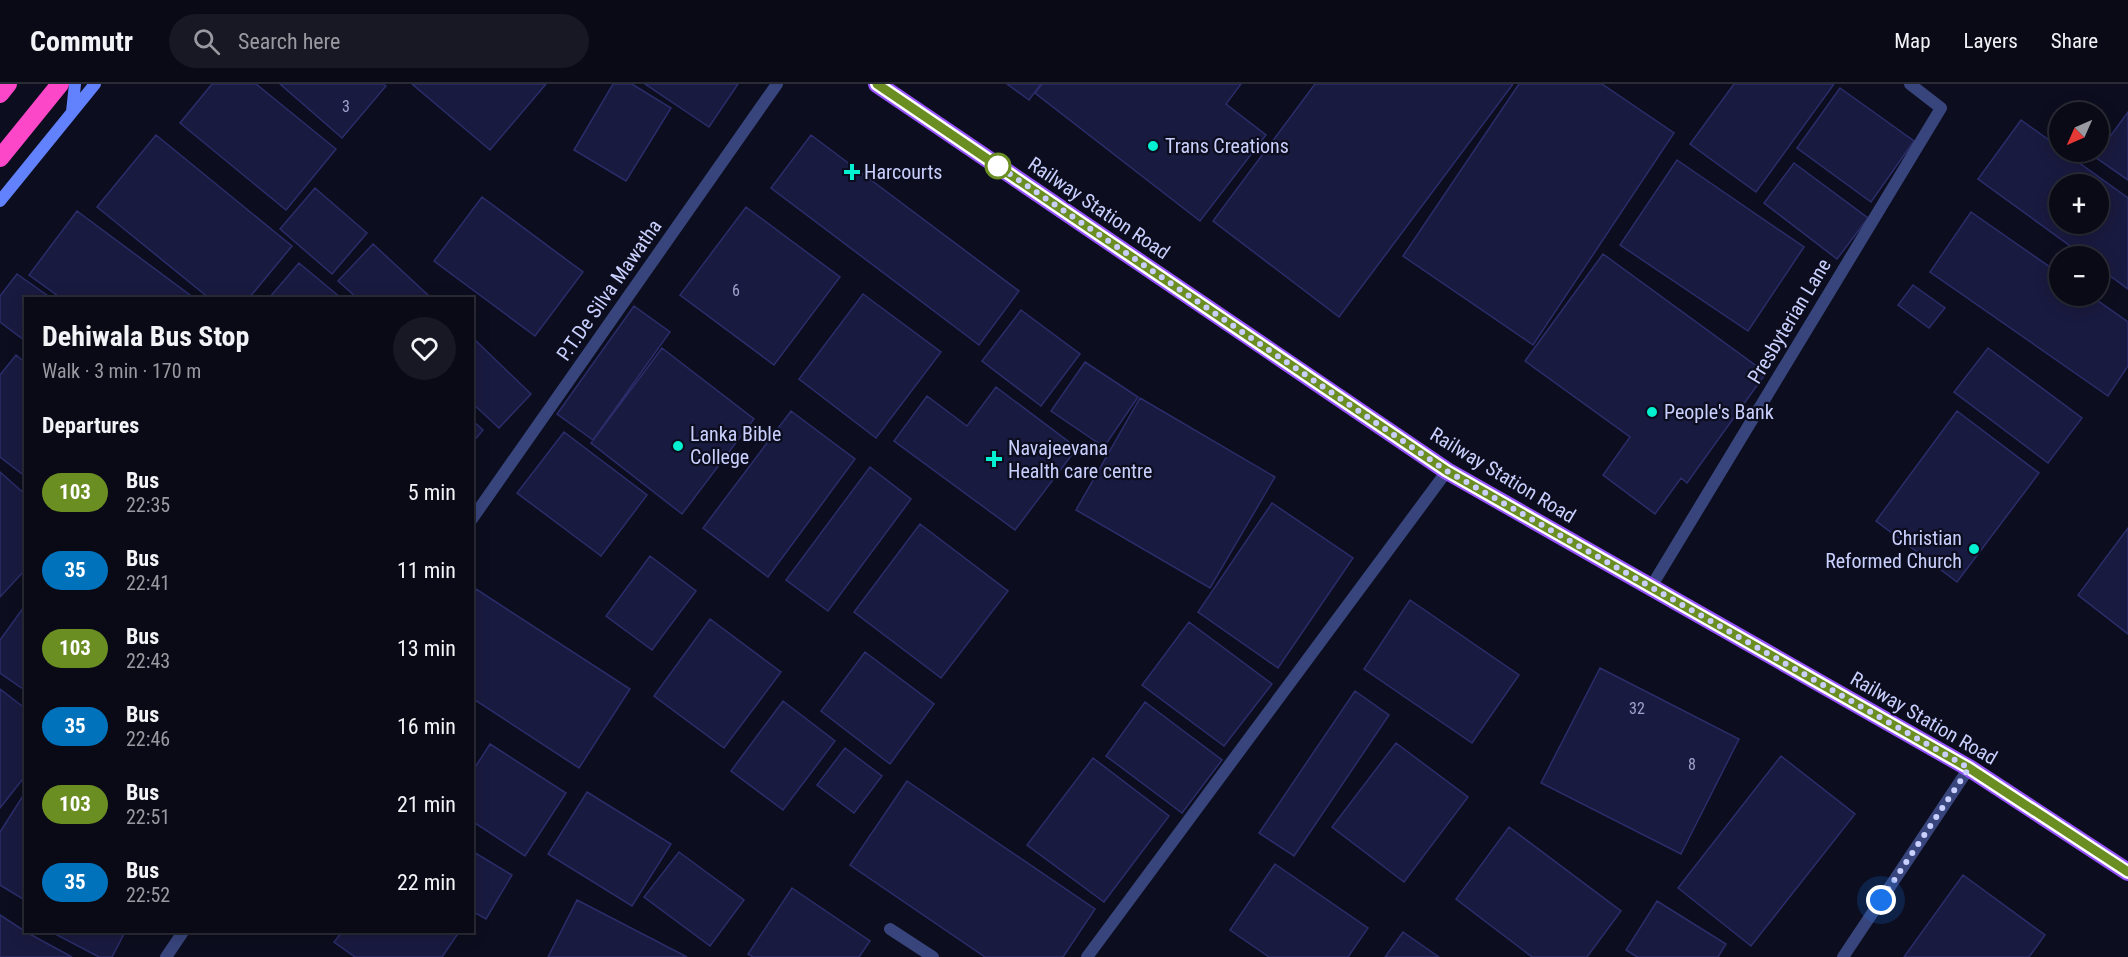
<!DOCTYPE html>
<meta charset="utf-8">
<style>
body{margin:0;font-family:"Roboto Condensed",sans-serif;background:#171823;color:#f1f3f6;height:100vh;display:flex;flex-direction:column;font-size:22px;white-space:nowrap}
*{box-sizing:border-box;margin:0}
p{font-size:20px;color:#999aa1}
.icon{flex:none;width:33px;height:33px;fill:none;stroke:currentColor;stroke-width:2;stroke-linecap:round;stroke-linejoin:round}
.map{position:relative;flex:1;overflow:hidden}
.side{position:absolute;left:24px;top:213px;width:450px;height:636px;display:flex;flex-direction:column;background:#090a16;border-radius:0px;box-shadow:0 3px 15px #0003,0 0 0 2px #292b35}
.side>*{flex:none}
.badge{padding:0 12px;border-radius:20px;font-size:21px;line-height:39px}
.needle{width:39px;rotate:225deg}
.controls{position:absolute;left:2049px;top:18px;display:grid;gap:12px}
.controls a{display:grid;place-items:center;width:60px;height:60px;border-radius:50%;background:#090a16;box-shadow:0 3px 15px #0003,0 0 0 2px #292b35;font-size:30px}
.you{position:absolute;width:30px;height:30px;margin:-15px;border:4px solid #fff;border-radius:50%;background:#1a73e8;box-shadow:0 0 0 9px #1a73e833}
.map>.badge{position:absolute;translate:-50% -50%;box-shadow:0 0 0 3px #fff}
h2{padding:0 18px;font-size:22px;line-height:54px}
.round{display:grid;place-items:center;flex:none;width:63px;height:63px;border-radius:32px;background:#171823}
.head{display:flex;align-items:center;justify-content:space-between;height:102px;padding:0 18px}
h1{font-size:28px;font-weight:700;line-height:45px}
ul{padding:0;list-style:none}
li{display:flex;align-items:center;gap:18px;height:78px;padding:0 18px}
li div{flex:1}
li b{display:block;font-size:22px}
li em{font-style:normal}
li .badge{min-width:66px;font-weight:700;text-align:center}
header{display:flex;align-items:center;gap:36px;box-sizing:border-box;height:84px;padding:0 30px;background:#090a16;border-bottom:2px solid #292b35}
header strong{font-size:28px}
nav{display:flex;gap:33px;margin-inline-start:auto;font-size:21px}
.search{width:420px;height:54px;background:#171823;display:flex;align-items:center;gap:15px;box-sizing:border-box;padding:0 21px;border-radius:33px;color:#999aa1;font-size:22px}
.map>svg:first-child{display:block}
</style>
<header>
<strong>Commutr</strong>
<div class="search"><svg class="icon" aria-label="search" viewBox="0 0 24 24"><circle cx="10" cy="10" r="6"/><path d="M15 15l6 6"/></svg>Search here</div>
<nav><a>Map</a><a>Layers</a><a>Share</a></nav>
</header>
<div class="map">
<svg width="2128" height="873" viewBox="0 0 2128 873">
<rect width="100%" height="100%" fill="#0c0d1e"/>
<!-- building -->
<path fill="#191a3f" stroke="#2b2d6a" stroke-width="1.5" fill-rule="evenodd" d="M212,0H256L336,65L286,126L180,39Z
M280,0H383L386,2L342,54Z
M412,0H546L490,66Z
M613,0H632L671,24L626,97L574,66Z
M645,0H738L709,43Z
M1007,0H1041L1029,16Z
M1042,0H1241L1226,20L1266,51L1200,137L1035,9Z
M1315,0H1513L1339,233L1213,137Z
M1519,0H1602L1674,49L1533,261L1403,172Z
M1734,0H1834L1756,108L1690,60Z
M1840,4L1914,57L1871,118L1797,64Z
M2128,28V96L2095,73Z
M2021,36L2060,64V68H2064L2128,114V205L2098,183V172H2084L1978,95ZM2060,100H2098V140H2060Z
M156,51L292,162L249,214H209L97,123Z
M811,51L1019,207L979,261L771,104Z
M1677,76L1804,163L1748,247L1620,161Z
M1794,79L1868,134L1837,175L1764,119Z
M315,104L367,149L332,190L280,145Z
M482,113L583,188L535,252L434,177Z
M746,123L840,193L774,281L680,211Z
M77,127L194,214H61L29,191Z
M1971,128L2060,190V212H2091L2128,238V282L2108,312L1930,188Z
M373,160L428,211L425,214H357L338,197Z
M1603,170L1766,289L1687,399L1681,394L1655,430L1603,391L1630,353L1525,277Z
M299,179L341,214H269Z
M17,190L51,214H26L24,256L0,238V212Z
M1913,201L1945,224L1929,244L1898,221Z
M863,210L941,268L876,354L799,295Z
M634,222L670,248L593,356L557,330Z
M1021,226L1080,270L1041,322L982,277Z
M472,253L531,310L499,344L472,319Z
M662,264L754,335L682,430L591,359Z
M1988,264L2082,334L2048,379L1954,308Z
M16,271L26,279V393L0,373V291Z
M1085,278L1138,313L1104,363L1051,327Z
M996,303L1077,364L1015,446L894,357L927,312L967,342Z
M1140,314L1275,393L1210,504L1076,426Z
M791,327L855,375L768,493L703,444Z
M1957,327L2039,389L1957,498L1876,437Z
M472,336L483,346L472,359Z
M564,348L647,411L601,472L517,409Z
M870,383L911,415L828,527L786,496Z
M0,388L26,411V485L0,513Z
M1272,419L1353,474L1278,584L1198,528Z
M920,440L1008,507L941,594L854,528Z
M2128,444V550L2078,511Z
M650,472L696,507L652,566L606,532Z
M476,505L630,605L579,684L472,614V510Z
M1410,516L1519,591L1472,659L1364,585Z
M26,520V607L0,589V556Z
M710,535L781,588L724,664L654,612Z
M1189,538L1272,600L1224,662L1142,601Z
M865,568L934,620L890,680L821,627Z
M1600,584L1739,655L1681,770L1541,699Z
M0,605L26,625V691L0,724Z
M1355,607L1389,631L1294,772L1259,749Z
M783,617L835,657L783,726L731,687Z
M1145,618L1222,676L1182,729L1106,672Z
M1396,659L1468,713L1404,798L1332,743Z
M490,660L566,709L525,772L472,737V688Z
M845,664L882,692L854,729L817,701Z
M1781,672L1855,730L1751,862L1678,804Z
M1093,674L1169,732L1104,818L1027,761Z
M907,697L1095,825L1063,873H985L850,781Z
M26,707V817L0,801V748Z
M587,708L671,760L632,822L548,770Z
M1509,743L1621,827L1587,873H1532L1456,815Z
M472,767L512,791L486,835L472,827Z
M679,768L744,816L710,862L644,813Z
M1275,780L1368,844L1348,873H1269L1230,846Z
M1963,791L2045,851L2029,873H1904Z
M792,804L870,857L859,873H753L748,870Z
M577,816L687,873H548Z
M1657,817L1726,860L1718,873H1637L1626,866Z
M0,831L26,848L72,873H0Z
M56,848H125L112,873H99L55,850Z
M342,848H459L442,873H355L334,858Z
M1403,848L1439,873H1385Z"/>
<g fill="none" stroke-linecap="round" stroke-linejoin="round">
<!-- street -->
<path stroke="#38457c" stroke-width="12" d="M472,435L777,0
M1651,503L1941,24L1910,0
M890,845L933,873
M166,873L183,848
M1087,873L1447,387
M1843,873L1969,684"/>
<!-- secondary -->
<path stroke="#6282fd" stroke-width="12" d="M72,28L75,0
M0,117L95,0"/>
<!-- primary -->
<path stroke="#9652fd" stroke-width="18" d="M877,0L1447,387L1969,684L2128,788"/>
<!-- highway -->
<path stroke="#fc47c8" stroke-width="18" d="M0,10L8,0
M0,74L60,0"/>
</g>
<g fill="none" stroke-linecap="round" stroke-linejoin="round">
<defs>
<path id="line" d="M877,0L1447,387L1969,684L2128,788"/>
</defs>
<!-- line casing -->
<use href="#line" stroke="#fff" stroke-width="14"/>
<!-- line -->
<use href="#line" stroke="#6b8e23" stroke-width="9"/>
<!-- walk -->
<path stroke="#cad0fe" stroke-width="6" stroke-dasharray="0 10.8" d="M998,82L995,80L1447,387L1969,684L1881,816"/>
</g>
<!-- markers -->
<g fill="#03f1d1" stroke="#0c0d1e" stroke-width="2">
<circle cx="1153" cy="62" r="6"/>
<path d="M849 79h6v6h6v6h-6v6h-6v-6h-6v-6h6z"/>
<circle cx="1652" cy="328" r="6"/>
<circle cx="678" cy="362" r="6"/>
<path d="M991 366h6v6h6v6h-6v6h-6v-6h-6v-6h6z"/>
<circle cx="1974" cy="465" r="6"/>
</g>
<circle fill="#fff" stroke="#6b8e23" stroke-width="3" cx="998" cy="82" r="12"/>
<g text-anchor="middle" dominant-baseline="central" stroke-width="4.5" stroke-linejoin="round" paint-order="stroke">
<!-- number labels -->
<g font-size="16" fill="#9ea2ce">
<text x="346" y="22">3</text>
<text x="736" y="206">6</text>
<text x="1637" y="624">32</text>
<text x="1692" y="680">8</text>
</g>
<!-- poi labels -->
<g font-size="20" fill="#cad0fe" stroke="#0c0d1e" text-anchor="start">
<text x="1165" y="62">Trans Creations</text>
<text x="864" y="88">Harcourts</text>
<text x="1664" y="328">People's Bank</text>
<text x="690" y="350">Lanka Bible<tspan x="690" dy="23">College</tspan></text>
<text x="1008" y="364">Navajeevana<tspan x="1008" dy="23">Health care centre</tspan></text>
<text x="1962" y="454" text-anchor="end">Christian<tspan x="1962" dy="23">Reformed Church</tspan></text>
</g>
<!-- street labels -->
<g font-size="20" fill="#cad0fe" stroke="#0c0d1e">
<text transform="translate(1099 124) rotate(34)">Railway Station Road</text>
<text transform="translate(609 206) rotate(-55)">P.T.De Silva Mawatha</text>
<text transform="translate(1789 237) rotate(-59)">Presbyterian Lane</text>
<text transform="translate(1503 391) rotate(31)">Railway Station Road</text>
<text transform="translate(1924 634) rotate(30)">Railway Station Road</text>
</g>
</g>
</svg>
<div class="controls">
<a><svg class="needle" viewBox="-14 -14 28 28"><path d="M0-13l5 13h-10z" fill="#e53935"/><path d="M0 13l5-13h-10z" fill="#999aa1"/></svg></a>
<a>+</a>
<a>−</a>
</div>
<div class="you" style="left:1881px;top:816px"></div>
<section class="side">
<div class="head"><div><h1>Dehiwala Bus Stop</h1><p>Walk · 3 min · 170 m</p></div><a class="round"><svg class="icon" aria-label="heart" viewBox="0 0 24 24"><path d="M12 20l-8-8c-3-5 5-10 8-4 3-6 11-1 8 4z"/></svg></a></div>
<h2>Departures</h2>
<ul>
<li><span class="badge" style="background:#6b8e23;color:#fff">103</span><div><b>Bus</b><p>22:35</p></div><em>5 min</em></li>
<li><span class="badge" style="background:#0072bc;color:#fff">35</span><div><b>Bus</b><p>22:41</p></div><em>11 min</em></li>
<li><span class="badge" style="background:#6b8e23;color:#fff">103</span><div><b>Bus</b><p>22:43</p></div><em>13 min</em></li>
<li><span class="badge" style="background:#0072bc;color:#fff">35</span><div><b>Bus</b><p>22:46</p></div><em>16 min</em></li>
<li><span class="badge" style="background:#6b8e23;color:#fff">103</span><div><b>Bus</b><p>22:51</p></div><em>21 min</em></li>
<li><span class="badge" style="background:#0072bc;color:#fff">35</span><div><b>Bus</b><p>22:52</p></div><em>22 min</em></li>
</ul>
</section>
</div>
